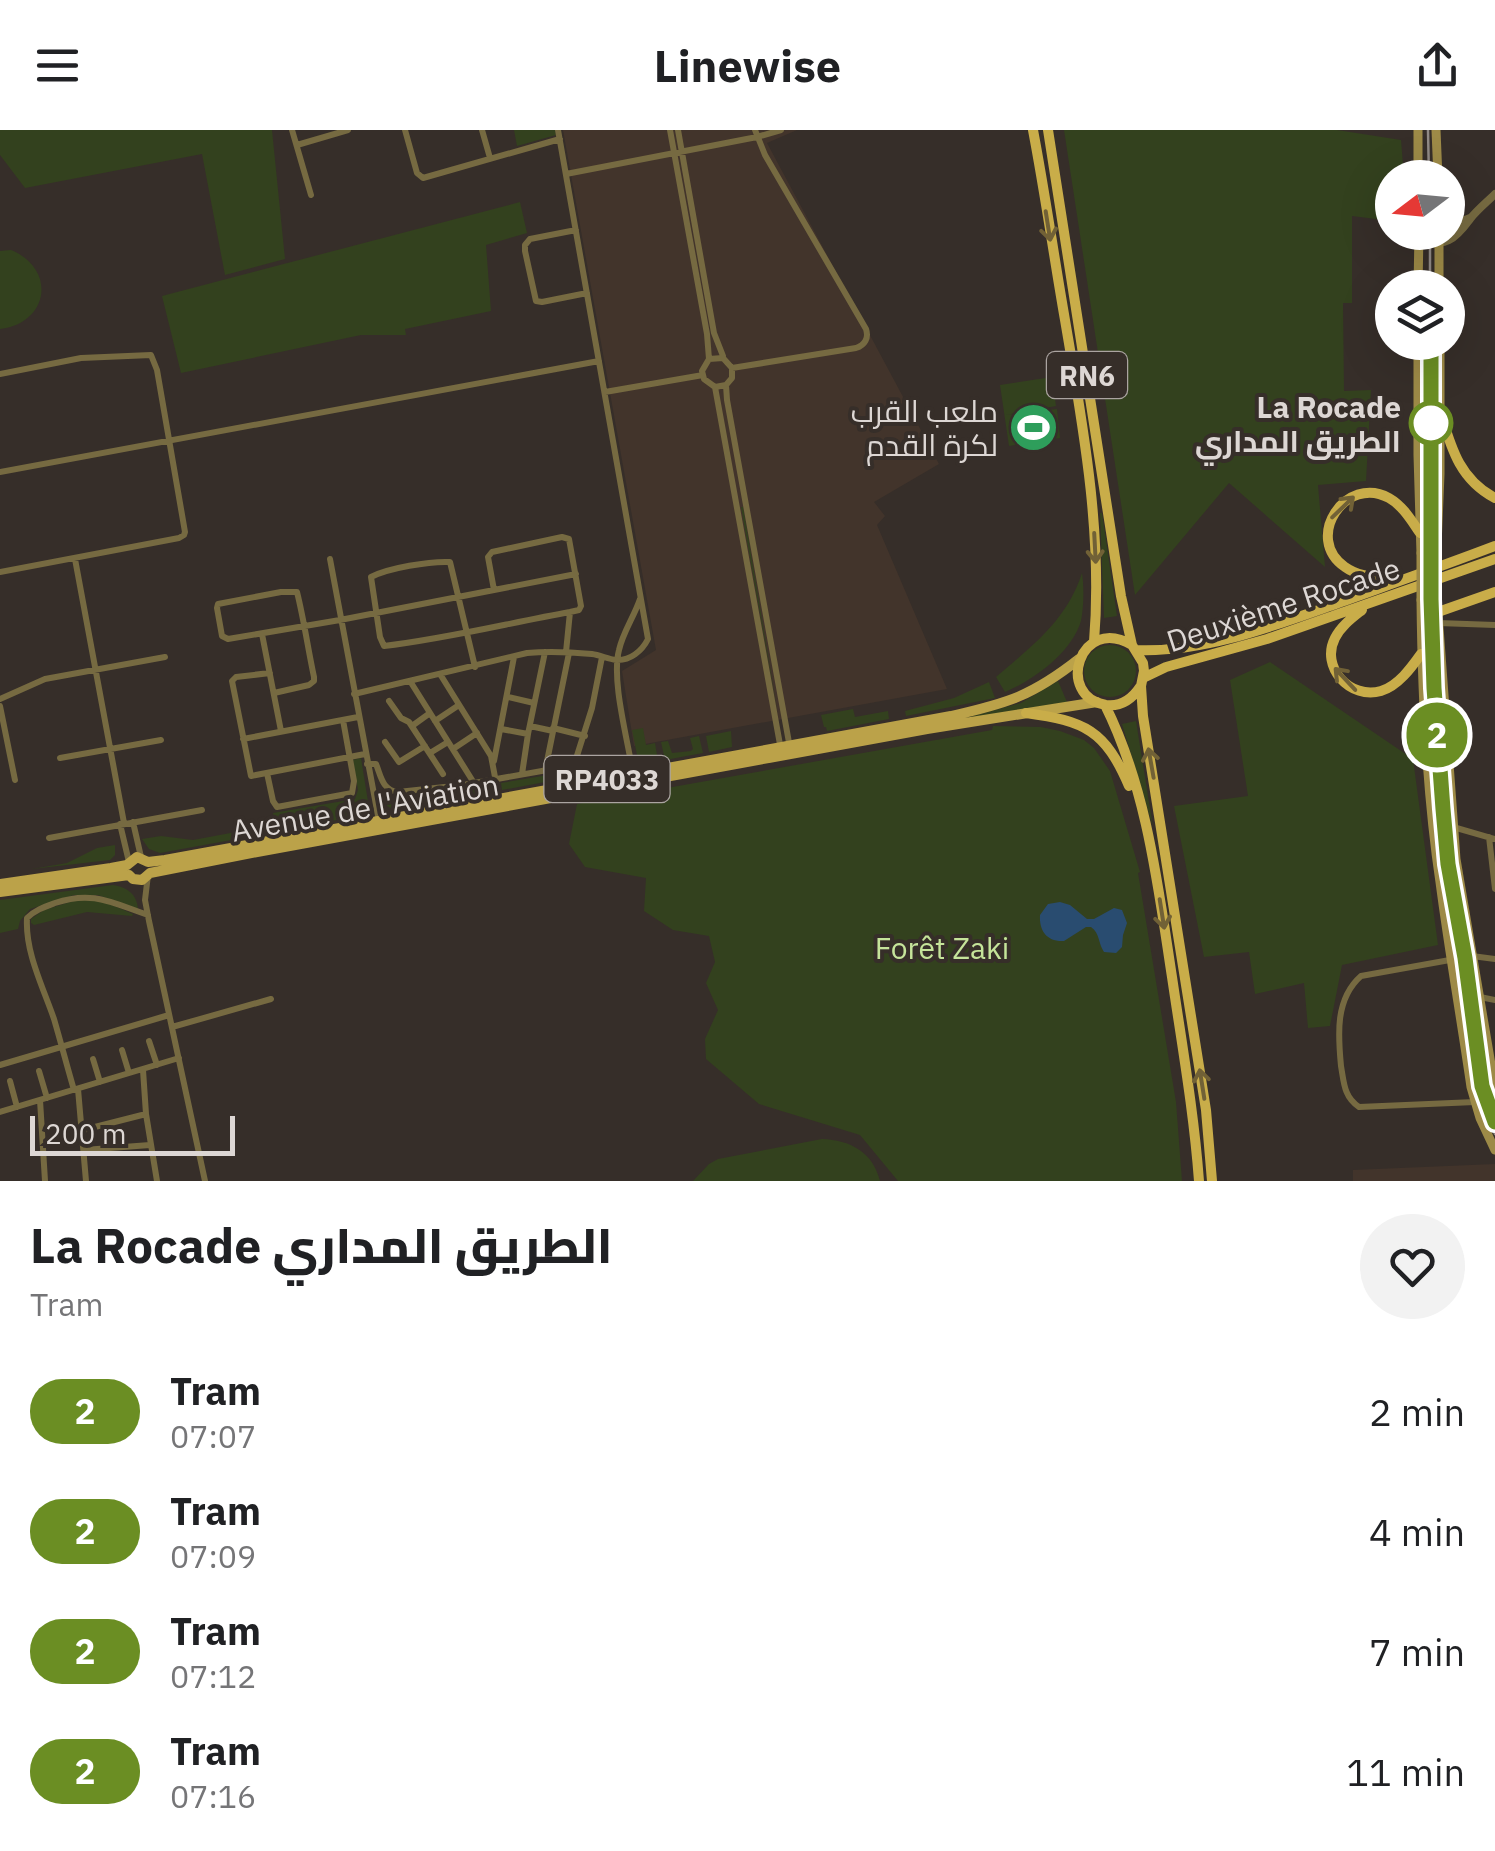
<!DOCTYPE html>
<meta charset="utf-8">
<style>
body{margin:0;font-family:"IBM Plex Sans",Cairo,sans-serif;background:#f2f2f2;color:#202124;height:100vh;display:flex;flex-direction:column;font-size:38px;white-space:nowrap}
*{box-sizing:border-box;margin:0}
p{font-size:32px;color:#757577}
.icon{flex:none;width:55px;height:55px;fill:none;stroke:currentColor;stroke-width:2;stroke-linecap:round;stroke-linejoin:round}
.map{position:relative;height:1051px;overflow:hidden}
.drawer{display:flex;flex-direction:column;background:#fff;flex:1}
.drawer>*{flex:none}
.badge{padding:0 20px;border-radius:32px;font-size:35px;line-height:65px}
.needle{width:65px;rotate:254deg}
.fabs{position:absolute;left:1375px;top:30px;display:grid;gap:20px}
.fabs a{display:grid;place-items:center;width:90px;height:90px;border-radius:50%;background:#fff;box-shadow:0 10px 40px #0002;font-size:50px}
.scale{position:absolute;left:30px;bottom:25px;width:205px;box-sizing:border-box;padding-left:10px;border:5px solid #ddd7d4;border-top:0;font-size:28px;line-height:35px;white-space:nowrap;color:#ddd7d4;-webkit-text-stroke:8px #362e29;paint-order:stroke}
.map>.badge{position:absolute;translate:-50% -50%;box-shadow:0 0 0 5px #fff}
.round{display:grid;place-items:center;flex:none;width:105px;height:105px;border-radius:52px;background:#f2f2f2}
.head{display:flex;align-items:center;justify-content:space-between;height:170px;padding:0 30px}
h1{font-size:48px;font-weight:800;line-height:75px}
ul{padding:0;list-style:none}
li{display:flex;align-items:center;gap:30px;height:120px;padding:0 30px}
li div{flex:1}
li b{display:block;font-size:38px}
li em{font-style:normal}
li .badge{min-width:110px;font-weight:700;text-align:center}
header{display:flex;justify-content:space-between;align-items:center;height:130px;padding:0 30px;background:#fff;font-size:45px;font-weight:800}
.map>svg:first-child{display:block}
</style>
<header><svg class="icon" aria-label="menu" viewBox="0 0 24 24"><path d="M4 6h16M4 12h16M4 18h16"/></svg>Linewise<svg class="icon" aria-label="share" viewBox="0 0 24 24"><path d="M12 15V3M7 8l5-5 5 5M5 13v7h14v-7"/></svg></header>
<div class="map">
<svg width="1495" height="1051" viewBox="0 0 1495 1051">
<rect width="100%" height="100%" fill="#362e29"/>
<!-- built -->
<path fill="#42342b" d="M563,0H797L767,13L939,334L874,372L885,386L877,395L947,559L634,616L622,541L656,520Z
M1495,1034V1051H1353V1040Z"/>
<!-- green -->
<path fill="#33411e" d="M0,0H272L285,129L225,145L202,24L25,58L0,25Z
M514,0H555L556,5L517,16Z
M1064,0H1337L1401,10L1404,47L1392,48V91L1352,86V173H1343L1344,261L1371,260L1366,351L1318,355L1325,437L1229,353L1135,465Z
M520,72L527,103L486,115L491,181L405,199L406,205H361L181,243L162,166Z
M11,120C57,139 49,193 0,199V121Z
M1052,247L1056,276L1006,285L1057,279L1060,308L1009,316L1000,255Z
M741,377H743L779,590Z
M1100,383H1102L1117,486L1104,488Z
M1082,443C1084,456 1084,476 1081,491C1072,522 1034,550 1005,562L996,547C1032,516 1067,490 1082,443Z
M1084 541a26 26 0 1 1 52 0a26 26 0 1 1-52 0Z
M1270,532L1413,629L1438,815L1342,835L1330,896L1308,898L1304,853L1255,864L1249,822L1204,827L1174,676L1248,666L1230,550Z
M1058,551L1067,572L958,590L1021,573Z
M989,552L995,568L906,586L905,581L954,568Z
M853,579L855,587L888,581L889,589L827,601L826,597H824L821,585Z
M1136,591L1153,697L1122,594Z
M993,596L1041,597L1060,601L1084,610L1094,618L1110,641L1140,742L1138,743L1176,972L1182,1051H898L860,1005L759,974L706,929L705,909L718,880L706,853L715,832L709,806L673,800L644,781L646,748L585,737L569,714L577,674L992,600Z
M643,598L646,615L655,613L658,631L639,635L632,600Z
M731,601L732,617L709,622L706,606Z
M699,606L703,623L665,630L661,612L668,611L672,623L691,621L693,619L690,608Z
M361,628L370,684L264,703L263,697L275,694L273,683L355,669L358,660L353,630Z
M624,632L625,637L502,660L501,653Z
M495,655L496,661L393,680L386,675Z
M258,698L259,705L160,723L149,719L142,709L161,706L193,710Z
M115,715V725L110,730L32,739L67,733L97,718Z
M113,755C127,757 137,764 138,779L98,765H74L30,779L20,791L18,799L0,803V770Z
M80,769L105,772L133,784L132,786L87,782L34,795L31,793V789L44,780Z
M822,1009C850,1010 873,1022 880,1051H693L709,1034L718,1029Z"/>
<!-- water -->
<path fill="#294c70" d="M1060,772L1070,775L1087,789H1094L1114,778L1122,780L1127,793L1123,805L1122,817L1116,823L1104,822C1098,813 1100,803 1091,797H1086L1064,811C1047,812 1039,801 1040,785L1048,774Z"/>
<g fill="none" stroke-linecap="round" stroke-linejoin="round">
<!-- minor -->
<path stroke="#766a41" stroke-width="6" d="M292,0L311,65
M405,0L417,43L423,48L560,9
M482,0L490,28
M670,0L707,204L709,229
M678,0L714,203L723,226
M297,15L348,0
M566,44L757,7L781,0
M576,100L530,109L525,115V121L536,171L542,172L587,163
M732,238L856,218C865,215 869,208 866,199L765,25L755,0
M0,244L81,228L151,225L157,240L185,402L184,405L179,408L0,442
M726,255L715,257L704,249L702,241L709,229L723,228L732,238V248L726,255L727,270L790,618
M715,257L781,620
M605,262L703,245
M0,342L599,231
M75,429L124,693
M330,429L379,691
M1438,493L1495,495
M262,504L281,601
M566,522L570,482
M475,537L450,432C430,431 388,438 371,447L380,507L384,516C445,509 509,493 570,482L579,480L581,476L569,409L562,407L492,422L488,427L494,460
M270,543L236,547L232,551L251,646L365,624
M440,544L491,626L499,668
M410,551L474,653
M274,563L309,555L314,551V547C308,519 304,490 297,462H281L218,474L217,478L222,506L228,509L340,490L576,444
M354,564L527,523C549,521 570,522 592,524C600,525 608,529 616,530C630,531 642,521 648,509L558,0
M508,567L534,573
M0,569L45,549L165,527
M389,571L401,588L409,592L443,644
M0,576L15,650
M435,591L459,575
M412,596L430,583
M530,596L553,601
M553,598L585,606
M501,599L528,604
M243,609L358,587
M385,612L399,632L425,616
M453,619L477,603
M430,623L448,612
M60,628L161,610
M494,631L514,527
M367,634H376C381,646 382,660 398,662L463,655L570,636L575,632L592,578L602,527
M545,641L569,523
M267,643L273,671L277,677L352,663L354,651L343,590
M522,644L528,604L545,522
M633,644C628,610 611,551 619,520C623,502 634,487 640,469
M133,692L141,727
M120,694L129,732
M1453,697L1495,709
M1489,707L1495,759
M49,708L202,680
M148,745L145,770L149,791L205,1051
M1458,866L1480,867L1495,870
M172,897L271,869
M149,911L157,935
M122,920L129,943
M93,929L100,952
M0,935L169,885
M143,940L146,984L157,1051
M39,941L47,968
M10,951L17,977
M78,959L86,1051
M74,960C67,936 61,913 54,889C43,857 25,822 27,788C35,780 44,777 55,773C93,760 112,773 148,785
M40,970L45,1051
M1475,972L1359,977C1344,967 1344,953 1341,936C1338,905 1335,869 1361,846L1472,826L1495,829
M0,982L179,928
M83,1000L146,984
M84,1020L150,1015"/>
<!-- tertiary -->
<path stroke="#766a41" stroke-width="8" d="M1448,97L1470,88
M1419,115C1447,114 1453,112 1470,89C1477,80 1487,72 1495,64"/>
<!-- secondary -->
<path stroke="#9d8a47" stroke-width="9" d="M1418,0V48
M1436,0L1438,48
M1439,102V158
M1418,158L1419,102
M1418,212V325L1421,423
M1437,416L1440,344V212
M1421,470C1422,564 1426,659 1440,752C1449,821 1461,888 1471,957L1480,988L1495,1020
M1437,470L1456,729L1495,958"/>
<!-- primary -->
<path stroke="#bba249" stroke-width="10" d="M0,754L111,738L127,735L137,727L148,732L165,730L951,586C1008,573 1032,566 1079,529
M0,762L129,745L133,749L142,750L150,743L257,722L927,599L1097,572"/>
<!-- trunk -->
<path stroke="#c9ad49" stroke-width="10" d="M1033,0C1045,63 1054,127 1065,190C1083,296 1103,404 1094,512
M1048,0L1121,466L1132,515L1143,533L1144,541L1141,556L1143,586L1206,980L1212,1051
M1440,281C1451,317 1459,349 1495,368
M1398,450C1380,447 1360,448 1345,437C1303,408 1346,344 1389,368C1403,376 1411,390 1420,403
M1362,480C1352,488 1341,496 1335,508C1320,537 1350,570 1381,561C1398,556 1411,538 1421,524
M1438,482L1495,462
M1132,515C1079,484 1055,567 1106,575C1121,577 1132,569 1140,557
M1136,520C1207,523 1278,494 1344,471C1394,453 1445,435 1495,416
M1143,548L1166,537L1267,509L1495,429
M1105,575C1147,659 1158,756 1172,847C1182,915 1194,983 1199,1051
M1026,583C1085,591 1105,600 1129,656"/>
<!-- tram -->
<path stroke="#918a86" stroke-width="2.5" d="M1428,0L1429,48
M1430,102V158
M1428,212L1426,423L1431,564L1439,679L1445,734L1479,962L1495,1004"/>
<!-- secondary-bridge -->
<path stroke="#9d8a47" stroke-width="9" d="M1421,470V423
M1437,470V416"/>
</g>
<!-- one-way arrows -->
<defs><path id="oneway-shaft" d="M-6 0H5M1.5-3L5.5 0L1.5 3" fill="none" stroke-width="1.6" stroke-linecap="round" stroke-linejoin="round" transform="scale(2.5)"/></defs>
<g stroke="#716136">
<use href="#oneway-shaft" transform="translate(1048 96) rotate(81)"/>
<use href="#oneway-shaft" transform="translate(1343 377) rotate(-44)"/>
<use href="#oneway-shaft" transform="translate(1095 418) rotate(87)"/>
<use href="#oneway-shaft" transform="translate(1345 549) rotate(-133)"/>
<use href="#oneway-shaft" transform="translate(1151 633) rotate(-100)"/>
<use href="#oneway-shaft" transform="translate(1162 784) rotate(81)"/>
<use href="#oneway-shaft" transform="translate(1202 954) rotate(-99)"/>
</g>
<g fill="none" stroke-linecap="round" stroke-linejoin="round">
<defs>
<path id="line" d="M1431,212V469L1434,558L1443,679L1448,734L1465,828L1482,956L1495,992"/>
</defs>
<!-- line casing -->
<use href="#line" stroke="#fff" stroke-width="22"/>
<!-- line -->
<use href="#line" stroke="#6b8e23" stroke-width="15"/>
</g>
<!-- icons -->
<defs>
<symbol id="stadium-disc" viewBox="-11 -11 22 22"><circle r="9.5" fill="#2e9e5b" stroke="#362e29"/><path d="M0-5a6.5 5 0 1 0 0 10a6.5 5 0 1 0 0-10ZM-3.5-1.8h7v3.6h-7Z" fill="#fff"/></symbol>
</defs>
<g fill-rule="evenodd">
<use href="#stadium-disc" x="1006" y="270" width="55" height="55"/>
</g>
<!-- markers -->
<circle fill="#fff" stroke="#6b8e23" stroke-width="5" cx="1431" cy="293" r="20"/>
<g text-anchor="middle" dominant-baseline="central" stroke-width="8" stroke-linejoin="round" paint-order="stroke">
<!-- shield labels -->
<g fill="#362e29" stroke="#aba4a1" stroke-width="2.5">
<rect x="1047" y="222" width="80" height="46" rx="8"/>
<rect x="544.5" y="626" width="125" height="46" rx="8"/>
</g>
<g font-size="28" font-weight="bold" fill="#ddd7d4">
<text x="1087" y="245">RN6</text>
<text x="607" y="649">RP4033</text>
</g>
<!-- stop labels -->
<g font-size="30" font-weight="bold" fill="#ddd7d4" stroke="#362e29" text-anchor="end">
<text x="1401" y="276">La Rocade<tspan x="1401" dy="34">الطريق المداري</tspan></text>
</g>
<!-- poi labels -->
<g font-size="30" fill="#ddd7d4" stroke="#362e29" text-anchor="end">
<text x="998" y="280">ملعب القرب<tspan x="998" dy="34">لكرة القدم</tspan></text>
</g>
<!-- street labels -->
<g font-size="30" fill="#ddd7d4" stroke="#362e29">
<text transform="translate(1283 474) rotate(-18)">Deuxième Rocade</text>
<text transform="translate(365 677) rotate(-10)">Avenue de l'Aviation</text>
</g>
<!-- park labels -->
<g font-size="30" fill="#c5e49a" stroke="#362e29">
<text x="942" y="817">Forêt Zaki</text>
</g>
</g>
</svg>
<div class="fabs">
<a><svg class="needle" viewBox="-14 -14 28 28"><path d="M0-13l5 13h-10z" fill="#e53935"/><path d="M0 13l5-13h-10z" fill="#757577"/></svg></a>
<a><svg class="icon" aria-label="layers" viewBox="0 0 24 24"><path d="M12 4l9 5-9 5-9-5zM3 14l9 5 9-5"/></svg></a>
</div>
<div class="scale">200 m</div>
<b class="badge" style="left:1437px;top:605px;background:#6b8e23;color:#fff">2</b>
</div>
<section class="drawer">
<div class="head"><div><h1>La Rocade الطريق المداري</h1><p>Tram</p></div><a class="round"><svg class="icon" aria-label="heart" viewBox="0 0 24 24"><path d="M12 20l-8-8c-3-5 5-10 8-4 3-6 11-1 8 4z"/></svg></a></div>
<ul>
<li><span class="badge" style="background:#6b8e23;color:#fff">2</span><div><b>Tram</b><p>07:07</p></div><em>2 min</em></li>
<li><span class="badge" style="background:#6b8e23;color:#fff">2</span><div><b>Tram</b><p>07:09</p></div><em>4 min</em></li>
<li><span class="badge" style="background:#6b8e23;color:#fff">2</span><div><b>Tram</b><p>07:12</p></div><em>7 min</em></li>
<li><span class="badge" style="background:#6b8e23;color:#fff">2</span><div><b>Tram</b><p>07:16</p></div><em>11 min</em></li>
</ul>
</section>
